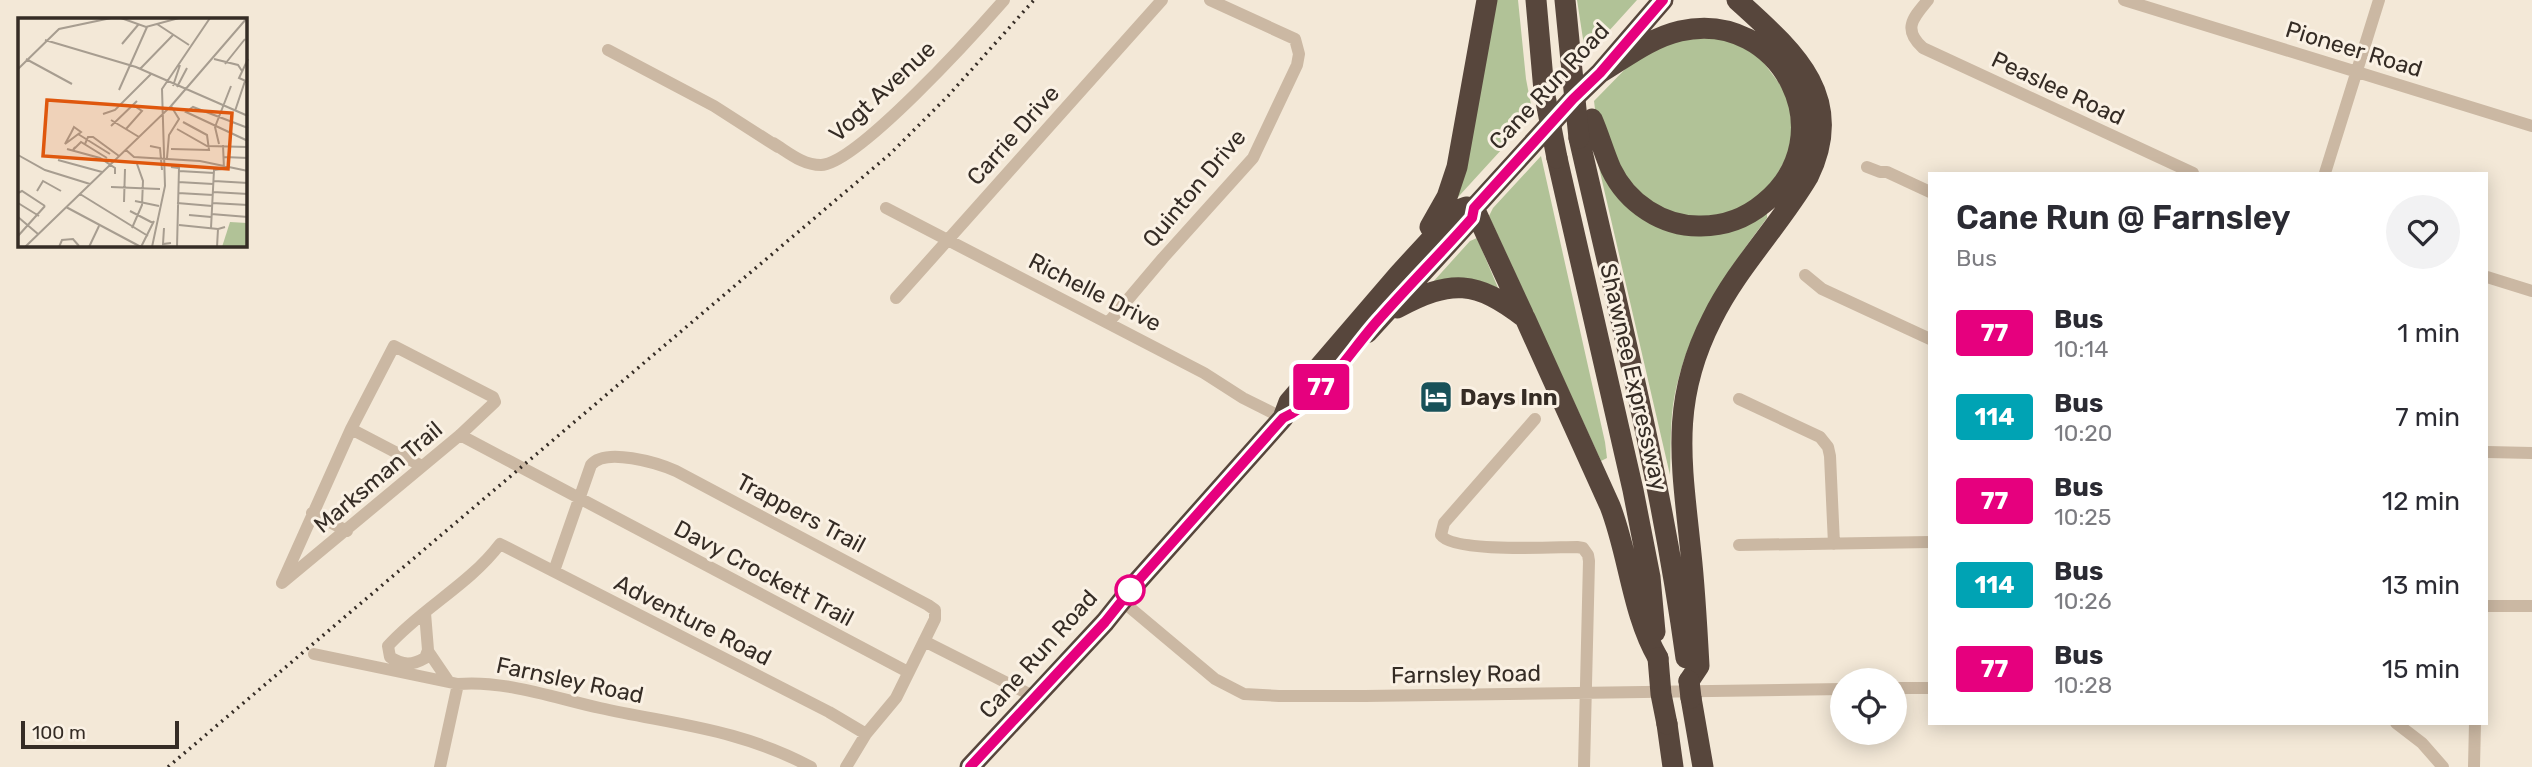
<!DOCTYPE html>
<style>
body{margin:0;font-family:Rubik,sans-serif;background:#f2f2f3;color:#2b2b33;height:100vh;display:flex;flex-direction:column;font-size:26px;white-space:nowrap}
*{box-sizing:border-box;margin:0}
p{font-size:23px;color:#7c7c81}
.icon{flex:none;width:38px;height:38px;fill:none;stroke:currentColor;stroke-width:2;stroke-linecap:round;stroke-linejoin:round}
.map{position:relative;flex:1;overflow:hidden}
.sheet{position:absolute;left:1928px;top:172px;width:560px;height:553px;display:flex;flex-direction:column;background:#fff;border-radius:0px;box-shadow:0 4px 18px #0003}
.sheet>*{flex:none}
.badge{padding:0 14px;border-radius:5px;font-size:24px;line-height:46px}
.tools{position:absolute;left:1830px;top:668px;display:grid;gap:14px}
.tools a{display:grid;place-items:center;width:77px;height:77px;border-radius:50%;background:#fff;box-shadow:0 4px 18px #0003;font-size:35px}
.scale{position:absolute;left:21px;bottom:18px;width:158px;box-sizing:border-box;padding-left:7px;border:4px solid #352c25;border-top:0;font-size:19px;line-height:24px;white-space:nowrap;color:#352c25;-webkit-text-stroke:5px #faf1e4;paint-order:stroke}
.map>.badge{position:absolute;translate:-50% -50%;box-shadow:0 0 0 4px #fff}
.round{display:grid;place-items:center;flex:none;width:74px;height:74px;border-radius:37px;background:#f2f2f3}
.overview{display:flex;align-items:center;justify-content:space-between;height:119px;padding:0 28px}
h1{font-size:33px;font-weight:600;line-height:52px}
ul{padding:0;list-style:none}
li{display:flex;align-items:center;gap:21px;height:84px;padding:0 28px}
li div{flex:1}
li b{display:block;font-size:26px}
li em{font-style:normal}
li .badge{min-width:77px;font-weight:700;text-align:center}
.map>svg:first-child{display:block}
</style>
<div class="map">
<svg width="2532" height="767" viewBox="0 0 2532 767">
<rect width="100%" height="100%" fill="#f3e8d7"/>
<!-- green -->
<path fill="#b1c297" d="M1492,0H1518L1526,79L1533,115L1449,207Z
M1577,0H1637L1588,54L1585,52Z
M1721,37L1758,55L1790,98L1792,147L1769,189L1733,214L1681,218L1633,191L1596,117L1594,101L1637,57L1668,41Z
M1541,156L1605,442L1607,458L1601,461L1489,216L1493,208Z
M1597,159L1655,222L1767,213V218C1723,277 1685,331 1673,405C1670,428 1671,452 1670,475Z
M1477,238L1498,288L1486,283H1432L1470,241Z"/>
<g fill="none" stroke-linecap="round" stroke-linejoin="round">
<!-- street -->
<path stroke="#cbb8a3" stroke-width="12" d="M1928,0C1913,18 1902,29 1923,48L2193,173
M2124,0L2532,126
M608,50L714,106L778,147
M773,143C788,152 802,165 821,165C857,164 976,32 1004,0
M1867,167L1880,172H1887L1930,192
M2325,173L2379,0
M886,208L1204,373L1243,398L1283,418
M1805,275L1822,289L1930,339
M2487,277L2532,291
M896,298L1162,0
M1108,323L1163,258L1253,158L1297,65L1299,54L1295,39L1210,0
M394,346L493,397L495,402L460,435L282,583L351,429Z
M1739,399L1820,437L1828,447L1830,456L1834,544
M1535,419L1444,523L1441,535C1453,553 1553,547 1577,547L1583,548L1588,555L1589,561L1584,767
M351,429L422,466
M460,435L908,672
M2487,452L2532,453
M312,513L347,531
M1739,545L1930,542
M554,571L591,465C605,447 658,463 676,471L928,605L935,610V619L896,698L866,734L846,767
M1122,601L1215,679L1244,694L1279,696H1365L1843,689
M2487,606H2532
M425,613L428,650L425,658C413,665 403,666 390,657L388,646C422,608 469,585 500,544L829,712L866,734
M924,641L1035,697
M428,651L449,682
M314,654L458,684C505,680 555,698 600,708C677,725 740,729 811,767
M1895,688H1930
M2396,723L2422,743L2443,767
M440,767L458,684
M2474,767L2475,723"/>
<!-- highway -->
<path stroke="#57463c" stroke-width="21" d="M1536,0L1544,91
M1565,0L1571,61
M1592,119C1599,135 1604,153 1611,169C1627,203 1663,227 1701,226C1724,226 1746,218 1764,203C1846,137 1782,8 1680,31C1650,38 1625,58 1600,73
M1579,138C1618,310 1662,482 1686,658
M1557,158L1633,490L1650,577L1655,632
M1474,208L1523,314
M1430,227L1447,197L1457,167L1487,0
M1397,308C1451,279 1476,280 1525,318L1610,506C1629,555 1632,613 1658,658
M1367,333L1472,218L1474,208L1573,99L1600,73L1663,0
M1689,681L1699,666C1697,629 1695,591 1691,554C1682,465 1669,403 1712,319C1737,268 1779,226 1808,177C1848,96 1792,50 1737,0
M1691,698L1703,767
M1667,724L1673,767
M970,767L1105,622L1137,582L1283,418L1289,402L1399,274L1458,210L1466,207L1474,208"/>
<!-- rail -->
<path stroke="#352c25" stroke-width="3.5" stroke-dasharray="2 5" stroke-linecap="butt" d="M168,767L890,154L948,96L1034,0"/>
<!-- highway-bridge -->
<path stroke="#57463c" stroke-width="21" d="M1571,61L1579,138
M1544,91L1557,158
M1658,658L1661,694L1667,724
M1689,681L1691,698"/>
</g>
<g fill="none" stroke-linecap="round" stroke-linejoin="round">
<defs>
<path id="line" d="M970,767L1105,622L1137,582L1283,418C1321,402 1352,348 1380,318C1410,284 1442,252 1472,218L1474,208L1573,99L1600,73L1663,0"/>
</defs>
<!-- line casing -->
<use href="#line" stroke="#fff" stroke-width="16"/>
<!-- line -->
<use href="#line" stroke="#e6007e" stroke-width="10"/>
</g>
<!-- icons -->
<defs>
<symbol id="hotel-square" viewBox="-11 -11 22 22"><rect x="-9" y="-9" width="18" height="18" rx="4" fill="#185159" stroke="#faf1e4"/><path d="M-6-4.5h1.5V1H6V5H4.5V3h-9V5H-6ZM-4 0a1.8 1.8 0 1 1 3.6 0ZM.5 0V-2.5h3Q6-2.5 6 0Z" fill="#fff"/></symbol>
</defs>
<g fill-rule="evenodd">
<use href="#hotel-square" x="1417" y="378" width="38" height="38"/>
</g>
<!-- markers -->
<circle fill="#fff" stroke="#e6007e" stroke-width="3.5" cx="1130" cy="590" r="14"/>
<g text-anchor="middle" dominant-baseline="central" stroke-width="6" stroke-linejoin="round" paint-order="stroke">
<!-- street labels -->
<g font-size="23" fill="#352c25" stroke="#faf1e4">
<text transform="translate(2354 49) rotate(17)">Pioneer Road</text>
<text transform="translate(1549 86) rotate(-47)">Cane Run Road</text>
<text transform="translate(2058 88) rotate(25)">Peaslee Road</text>
<text transform="translate(882 91) rotate(-43)">Vogt Avenue</text>
<text transform="translate(1013 135) rotate(-48)">Carrie Drive</text>
<text transform="translate(1194 188) rotate(-50)">Quinton Drive</text>
<text transform="translate(1095 292) rotate(27)">Richelle Drive</text>
<text transform="translate(1634 377) rotate(77)">Shawnee Expressway</text>
<text transform="translate(378 477) rotate(-40)">Marksman Trail</text>
<text transform="translate(801 513) rotate(28)">Trappers Trail</text>
<text transform="translate(764 573) rotate(28)">Davy Crockett Trail</text>
<text transform="translate(693 620) rotate(27)">Adventure Road</text>
<text transform="translate(1038 654) rotate(-48)">Cane Run Road</text>
<text transform="translate(1466 674) rotate(-1)">Farnsley Road</text>
<text transform="translate(570 680) rotate(12)">Farnsley Road</text>
</g>
<!-- poi labels -->
<g font-size="23" font-weight="bold" fill="#352c25" stroke="#faf1e4" text-anchor="start">
<text x="1460" y="397">Days Inn</text>
</g>
</g>
<!-- overview -->
<g transform="translate(18 18)">
<rect width="229" height="229" fill="#f3e8d7"/>
<path d="M212,204L229,205V229H204Z" fill="#b1c297"/>
<path fill="none" stroke="#a79d90" stroke-width="2" d="M103,0L128,9L161,0M139,6L171,27M27,22L118,49L230,98M104,26L120,7M8,41L54,66M196,41L220,47L224,53M230,41L221,60L230,64M207,46L227,21M0,51L41,11L93,0M122,51L155,17M155,68L162,47M159,69L169,50M101,72L129,9M153,88L229,0M217,93L227,63M85,96L97,92L133,56M93,102L121,119M93,108L119,83M56,109L63,114L47,126L53,115ZM230,110L175,89L168,94L230,123M108,111L124,93L115,87M159,111L189,128L230,129M60,116L92,136M67,126L70,119H75L101,138M201,126L197,109L213,68M205,127L206,151M132,128L142,130L144,152M57,129L55,132L63,124L89,140M49,131L82,140L97,150V156M153,131L191,132L189,117L165,104M108,132L116,139L182,143L230,153M0,137L27,152L72,166M206,139L230,140M40,142L84,154M153,149L161,150L159,229M161,153L196,155M196,163L230,165M160,164L195,166M93,169L142,171M19,173L25,163L43,173M195,174L230,176M0,175L4,173L27,188M160,175L195,177M62,176L130,218M117,183L141,188M106,184L107,151M0,185L21,198M159,185L194,188M194,185L230,187M48,189L123,229M112,193L135,205M193,196L230,199M171,197L193,199M0,199L20,216M161,207L200,211M114,210L124,187L125,163L119,146M146,210L145,226L153,225M193,210L196,152L204,151M0,218L27,188M7,229L153,88L161,101L151,117L149,140M41,229L44,222L55,221L61,228M71,229L81,208M123,229L136,203M134,229L147,168L144,71L192,0M199,229L200,211L207,209"/>
<path fill="#df570d" fill-opacity="0.15" stroke="#df570d" stroke-width="3.5" d="M29,82L214,95L210,151L25,138Z"/>
<rect width="229" height="229" fill="none" stroke="#352c25" stroke-width="3.5"/>
</g>
</svg>
<div class="tools">
<a><svg class="icon" aria-label="locate" viewBox="0 0 24 24"><circle cx="12" cy="12" r="6"/><path d="M12 2v4M12 18v4M2 12h4M18 12h4"/></svg></a>
</div>
<div class="scale">100 m</div>
<b class="badge" style="left:1321px;top:387px;background:#e6007e;color:#fff">77</b>
<section class="sheet">
<div class="overview"><div><h1>Cane Run @ Farnsley</h1><p>Bus</p></div><a class="round"><svg class="icon" aria-label="heart" viewBox="0 0 24 24"><path d="M12 20l-8-8c-3-5 5-10 8-4 3-6 11-1 8 4z"/></svg></a></div>
<ul>
<li><span class="badge" style="background:#e6007e;color:#fff">77</span><div><b>Bus</b><p>10:14</p></div><em>1 min</em></li>
<li><span class="badge" style="background:#00a3b4;color:#fff">114</span><div><b>Bus</b><p>10:20</p></div><em>7 min</em></li>
<li><span class="badge" style="background:#e6007e;color:#fff">77</span><div><b>Bus</b><p>10:25</p></div><em>12 min</em></li>
<li><span class="badge" style="background:#00a3b4;color:#fff">114</span><div><b>Bus</b><p>10:26</p></div><em>13 min</em></li>
<li><span class="badge" style="background:#e6007e;color:#fff">77</span><div><b>Bus</b><p>10:28</p></div><em>15 min</em></li>
</ul>
</section>
</div>
